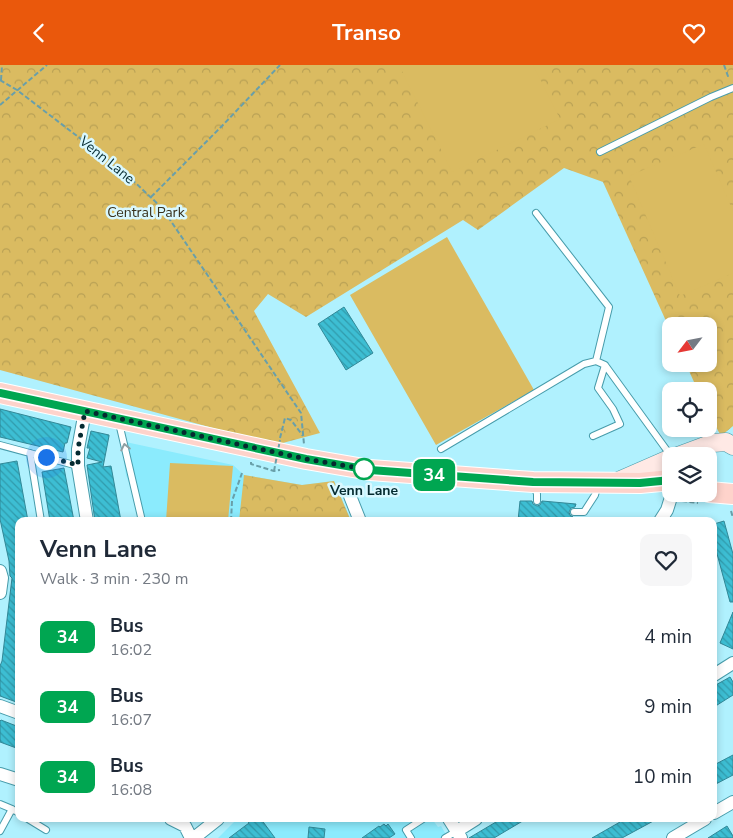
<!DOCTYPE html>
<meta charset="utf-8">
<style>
body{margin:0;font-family:"Nunito Sans",sans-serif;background:#f6f6f7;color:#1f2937;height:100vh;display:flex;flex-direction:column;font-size:19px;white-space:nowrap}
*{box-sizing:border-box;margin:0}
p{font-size:16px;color:#747a83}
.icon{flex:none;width:28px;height:28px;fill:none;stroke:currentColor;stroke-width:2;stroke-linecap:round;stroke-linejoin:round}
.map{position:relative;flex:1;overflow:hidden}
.details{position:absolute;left:15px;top:452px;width:702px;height:305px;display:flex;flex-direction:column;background:#fff;border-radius:10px;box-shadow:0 2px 8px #0003}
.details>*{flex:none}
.badge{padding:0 10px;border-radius:8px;font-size:18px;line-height:32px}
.needle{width:32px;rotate:238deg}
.tools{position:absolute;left:662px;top:252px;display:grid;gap:10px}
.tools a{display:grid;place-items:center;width:55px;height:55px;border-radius:10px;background:#fff;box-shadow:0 2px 8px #0003;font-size:25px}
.you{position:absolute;width:25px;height:25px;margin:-12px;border:4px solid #fff;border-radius:50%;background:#1a73e8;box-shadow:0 0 0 8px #1a73e833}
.map>.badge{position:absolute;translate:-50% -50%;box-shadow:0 0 0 2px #fff}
.round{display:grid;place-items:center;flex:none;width:52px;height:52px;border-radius:10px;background:#f6f6f7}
.summary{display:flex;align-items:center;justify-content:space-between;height:85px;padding:0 25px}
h1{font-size:24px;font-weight:700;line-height:38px}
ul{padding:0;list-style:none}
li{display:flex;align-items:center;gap:15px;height:70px;padding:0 25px}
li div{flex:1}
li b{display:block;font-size:19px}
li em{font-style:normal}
li .badge{min-width:55px;font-weight:700;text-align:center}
header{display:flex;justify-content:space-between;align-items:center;height:65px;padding:0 25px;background:#ea580c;color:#fff;font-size:22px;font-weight:700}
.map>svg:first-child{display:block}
</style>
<header><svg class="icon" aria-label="back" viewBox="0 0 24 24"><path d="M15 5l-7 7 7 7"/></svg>Transo<svg class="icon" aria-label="heart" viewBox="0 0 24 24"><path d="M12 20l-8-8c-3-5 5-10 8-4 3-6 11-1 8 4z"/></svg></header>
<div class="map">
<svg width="733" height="773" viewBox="0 0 733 773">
<defs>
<pattern id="park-crowns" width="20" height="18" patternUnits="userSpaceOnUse" patternTransform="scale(1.25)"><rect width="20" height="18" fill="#dabb61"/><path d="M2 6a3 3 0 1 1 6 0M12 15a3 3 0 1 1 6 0" fill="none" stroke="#b9a155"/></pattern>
<pattern id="building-back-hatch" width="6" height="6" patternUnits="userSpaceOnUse" patternTransform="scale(1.25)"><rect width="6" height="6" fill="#3dbed3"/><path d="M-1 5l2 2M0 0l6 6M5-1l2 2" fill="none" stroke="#319bac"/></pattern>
</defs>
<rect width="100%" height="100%" fill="#b0f1fe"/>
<!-- built -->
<path fill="#8bebfd" d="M121,376L233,400L244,410L302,420L334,416L351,456H139L136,435L126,410Z
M237,754H432L438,762L441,761L448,773H218Z"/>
<!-- park -->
<path fill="url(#park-crowns)" d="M0,0H733V361L721,371L709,349V326H698L686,299H709V261H671V267L603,117L564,103L478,165L463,155L306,252L268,229L254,246L320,368L279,379L264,377L0,305Z
M244,410L302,420L334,416L351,456H239Z"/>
<!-- pitch -->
<path fill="#dabb61" d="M399,0H533L560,54L452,107Z
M704,79L733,146V208L680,231L629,111Z
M447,172L534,325L436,380L350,230Z
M170,398L233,401L228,456H166Z"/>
<!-- building -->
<path fill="url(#building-back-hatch)" stroke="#318897" d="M344,242L373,288L346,305L318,259Z
M0,344L71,362L67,378H65L63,387L0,372Z
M91,366L109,370V371L103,402L111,401L121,456H95L87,400L102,397L87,393L90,383H87Z
M17,396L28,456H19V638L0,631V601L2,596L12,513L10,511L9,496L0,454V399Z
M64,403L74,456H50L42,407Z
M520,436H532L533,439L537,441L540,440L542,436L576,439L575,442L571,443L569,447L570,450L573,452L572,456H518Z
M724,456L733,489V537H730L716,485L714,486V459Z
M733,547V584L720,578Z
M730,612L733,617V630L714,642V621Z
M1,655L19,662V684L0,677V656Z
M733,690V710L714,720V700Z
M246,754H261L275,773H229L249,758Z
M501,754H526L494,773H469Z
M619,754H657L622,773H592L620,757Z
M384,759L386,761L388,759L395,769L389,773H362L379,761L380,762Z
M727,761L733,771V773H708Z
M309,762L325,764L324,773H308Z"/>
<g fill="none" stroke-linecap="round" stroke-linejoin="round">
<defs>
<path id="lane" d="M600,87L711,32L733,23
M536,148L609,242L596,296
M119,358L142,456
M593,371L620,359L613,344L598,323L605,300
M0,380L78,401
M441,384L584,299L596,296L605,300L671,391
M30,388L41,456
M534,420L537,429V436
M574,447H584L595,430L598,419
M0,739L12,744L19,748
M28,754L46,765
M0,766L12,744
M411,773L406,765L423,754
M445,773L457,766"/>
<path id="street" d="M85,346L78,384V401L87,456
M350,431L360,456
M660,456L667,445L672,429
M0,506L2,513L0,528
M714,610L733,598
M0,641L19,648
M0,709L19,715
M714,748L733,737
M171,754L185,761L191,773
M449,754L461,773
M457,766L476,754
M194,773L218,754
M673,773L705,754"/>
<path id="secondary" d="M678,391L713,378L726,377L733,381
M616,417L671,393"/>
<path id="primary" d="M0,328L306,394L370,405L533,417L640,418L671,415
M709,427L733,429"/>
</defs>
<!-- lane casing -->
<use href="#lane" stroke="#479cab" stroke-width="8"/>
<!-- street casing -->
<use href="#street" stroke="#479cab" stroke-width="14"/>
<!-- secondary casing -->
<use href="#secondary" stroke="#479cab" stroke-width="19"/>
<!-- primary casing -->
<use href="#primary" stroke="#fff" stroke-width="22"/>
<!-- path -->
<path stroke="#699fa9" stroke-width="2" stroke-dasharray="5 2.5" stroke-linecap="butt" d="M724,0L729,14
M0,15L17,25L124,107L162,143L301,348L304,379
M1,15L2,0
M0,40L47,0
M151,132L222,61L280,0
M280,373L285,353L291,355L303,371
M251,397V399L274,406L280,405
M682,436L698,438
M731,446L733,453
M231,456L232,436L242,408"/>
<!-- lane -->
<use href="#lane" stroke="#fff" stroke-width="6"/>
<!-- street -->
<use href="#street" stroke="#fff" stroke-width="12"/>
<!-- secondary -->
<use href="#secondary" stroke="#ffe9e5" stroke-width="18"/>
<!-- primary -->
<use href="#primary" stroke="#fed3cb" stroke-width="20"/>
<!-- path-bridge -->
<path stroke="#699fa9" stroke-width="2" stroke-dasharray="5 2.5" stroke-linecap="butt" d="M274,406L280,375"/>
</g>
<!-- one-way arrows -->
<defs><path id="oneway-chevron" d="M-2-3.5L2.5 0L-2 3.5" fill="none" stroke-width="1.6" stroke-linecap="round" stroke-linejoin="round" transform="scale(1.25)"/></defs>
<use stroke="#8e9fa2" href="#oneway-chevron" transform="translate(125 382) rotate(-102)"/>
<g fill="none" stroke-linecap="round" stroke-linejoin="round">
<defs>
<path id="line" d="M0,328L306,394L370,405L533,417L640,418L671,415"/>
</defs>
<!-- line casing -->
<use href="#line" stroke="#fff" stroke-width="11"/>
<!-- line -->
<use href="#line" stroke="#00a651" stroke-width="8"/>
<!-- walk -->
<path stroke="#042a30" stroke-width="5" stroke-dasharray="0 9" d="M46,392L78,400V384L85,346L306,394L370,405L364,404"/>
</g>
<!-- markers -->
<circle fill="#fff" stroke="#00a651" stroke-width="2.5" cx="364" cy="404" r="10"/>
<g text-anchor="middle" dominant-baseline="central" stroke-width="5" stroke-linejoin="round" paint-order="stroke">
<!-- street labels -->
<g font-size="14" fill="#042a30" stroke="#d9f8ff">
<text transform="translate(107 95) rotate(39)">Venn Lane</text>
</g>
<!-- park labels -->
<g font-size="14" fill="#38311d" stroke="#d9f8ff">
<text x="146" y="147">Central Park</text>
</g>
<!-- stop labels -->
<g font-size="14" font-weight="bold" fill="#042a30" stroke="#d9f8ff">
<text x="364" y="425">Venn Lane</text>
</g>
</g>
</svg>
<div class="tools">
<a><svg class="needle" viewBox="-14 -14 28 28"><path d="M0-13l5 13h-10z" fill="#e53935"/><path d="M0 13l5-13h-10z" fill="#747a83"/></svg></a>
<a><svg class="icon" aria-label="locate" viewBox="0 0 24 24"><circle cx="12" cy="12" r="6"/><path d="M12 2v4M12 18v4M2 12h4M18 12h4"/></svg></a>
<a><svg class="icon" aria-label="layers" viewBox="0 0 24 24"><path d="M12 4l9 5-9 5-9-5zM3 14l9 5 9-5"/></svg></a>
</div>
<div class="you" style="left:46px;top:392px"></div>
<b class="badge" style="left:434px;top:410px;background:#00a651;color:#fff">34</b>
<section class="details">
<div class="summary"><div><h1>Venn Lane</h1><p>Walk · 3 min · 230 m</p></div><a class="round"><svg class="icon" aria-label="heart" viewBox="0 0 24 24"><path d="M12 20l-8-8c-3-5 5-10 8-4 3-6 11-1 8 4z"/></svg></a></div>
<ul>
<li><span class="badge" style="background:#00a651;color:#fff">34</span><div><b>Bus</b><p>16:02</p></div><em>4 min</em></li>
<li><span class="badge" style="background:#00a651;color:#fff">34</span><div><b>Bus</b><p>16:07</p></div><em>9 min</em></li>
<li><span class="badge" style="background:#00a651;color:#fff">34</span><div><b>Bus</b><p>16:08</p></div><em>10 min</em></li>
</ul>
</section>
</div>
